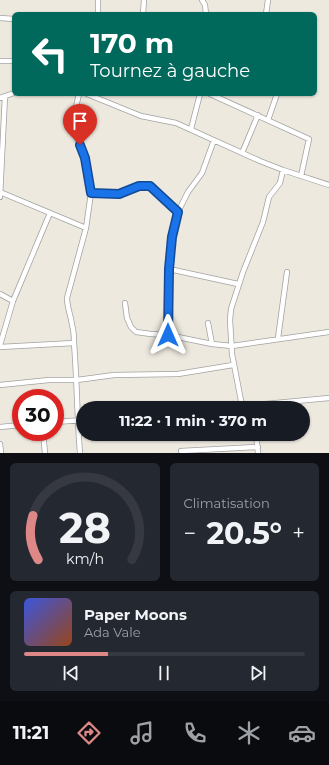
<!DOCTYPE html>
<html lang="fr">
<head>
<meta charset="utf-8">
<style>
  :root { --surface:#171b24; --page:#242831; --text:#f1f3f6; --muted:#9ea1a6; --line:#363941; --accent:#dd8787 }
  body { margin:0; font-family:Montserrat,sans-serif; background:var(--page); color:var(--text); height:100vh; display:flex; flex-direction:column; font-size:15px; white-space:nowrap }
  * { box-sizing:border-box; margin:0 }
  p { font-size:13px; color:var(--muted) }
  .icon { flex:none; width:22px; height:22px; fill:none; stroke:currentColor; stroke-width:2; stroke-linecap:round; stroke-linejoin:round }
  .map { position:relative; height:453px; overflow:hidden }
  .side { display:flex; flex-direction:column; gap:10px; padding:10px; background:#0d0f14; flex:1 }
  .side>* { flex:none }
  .top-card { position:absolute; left:12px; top:12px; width:305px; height:84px; border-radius:6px; box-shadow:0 1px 3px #0004; background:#00695c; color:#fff; overflow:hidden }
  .speed { position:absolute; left:12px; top:389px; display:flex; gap:8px; font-size:20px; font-weight:700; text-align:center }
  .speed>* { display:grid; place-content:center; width:52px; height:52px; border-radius:50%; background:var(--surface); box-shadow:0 1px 3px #0004; line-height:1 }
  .speed .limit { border:6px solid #d22; background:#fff; color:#111 }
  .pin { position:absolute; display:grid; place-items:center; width:34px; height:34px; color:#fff; margin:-41px -17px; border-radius:50% 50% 50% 0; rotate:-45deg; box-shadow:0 0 4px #0007 }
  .pin .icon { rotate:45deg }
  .me { position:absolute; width:44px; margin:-22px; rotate:0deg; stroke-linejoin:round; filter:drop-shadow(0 0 3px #0008) }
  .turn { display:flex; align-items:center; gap:14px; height:84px; padding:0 12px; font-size:18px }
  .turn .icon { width:52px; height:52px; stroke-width:2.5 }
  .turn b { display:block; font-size:28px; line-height:34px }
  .big { font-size:30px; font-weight:700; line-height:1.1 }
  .side .card { flex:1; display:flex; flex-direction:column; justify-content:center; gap:6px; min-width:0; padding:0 14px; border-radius:6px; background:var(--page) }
  .side .dial { align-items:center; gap:0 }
  .dial svg { height:104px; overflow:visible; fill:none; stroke:var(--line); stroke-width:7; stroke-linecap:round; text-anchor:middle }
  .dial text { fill:var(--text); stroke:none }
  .song { display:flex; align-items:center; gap:12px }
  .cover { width:48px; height:48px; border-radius:6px; background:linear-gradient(135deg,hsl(230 70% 55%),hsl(20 70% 35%)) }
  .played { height:4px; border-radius:2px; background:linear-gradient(90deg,var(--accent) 30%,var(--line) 30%) }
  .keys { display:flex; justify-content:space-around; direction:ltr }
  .heat { display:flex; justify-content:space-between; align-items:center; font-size:22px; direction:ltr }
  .side .tiles { flex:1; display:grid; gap:10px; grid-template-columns:1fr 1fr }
  .card:last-child { grid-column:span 2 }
  .trip { position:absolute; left:76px; top:401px; width:234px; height:40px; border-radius:20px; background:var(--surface); box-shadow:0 1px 3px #0004; font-weight:700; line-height:40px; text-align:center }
  .tabs { display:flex; height:64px; justify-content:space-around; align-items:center; background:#090b0e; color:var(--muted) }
  .tabs .icon { width:28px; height:28px }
  .tabs .active { color:var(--accent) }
  .tabs b { font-size:18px; color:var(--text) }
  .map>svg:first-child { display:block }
</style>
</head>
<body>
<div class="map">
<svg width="329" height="453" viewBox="0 0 329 453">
  <rect width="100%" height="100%" fill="#ede9df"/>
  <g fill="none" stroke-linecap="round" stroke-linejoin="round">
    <g stroke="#a2a2a2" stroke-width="6">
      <path id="minor" d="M 98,0 L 98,14
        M 202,0 L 205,5 L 206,14
        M 143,14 L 144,0
        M 266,14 L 268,0
        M 0,18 L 14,19
        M 0,61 L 14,61
        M 79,94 L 75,111 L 74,127 L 76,136 L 85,158 L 91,193 L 86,228 L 67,298 C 67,307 71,316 72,325 C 74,331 74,337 74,343 C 77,380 77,416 80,453
        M 87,94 L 141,116 L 176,123 L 260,161 L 283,170 L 329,185
        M 210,94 L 309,139 L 301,176
        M 0,98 L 14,93
        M 268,120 L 277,94
        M 191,129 L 200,94
        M 242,153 L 258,115
        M 0,192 L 86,228
        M 91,193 L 119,194 L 139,187 L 150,186 L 178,212
        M 0,197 L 5,96
        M 169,269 L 238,284
        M 0,294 L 13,301 L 50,213
        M 125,303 L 127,318 L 131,327 L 136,332 L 151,334 L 168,335 L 212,344 L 232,346 L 329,332
        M 208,323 L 212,344
        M 168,335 L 168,287 L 172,237 L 178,212 L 188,192 L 202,173 L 214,140
        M 278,338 L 287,272
        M 0,345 L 13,301
        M 0,347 L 74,343
        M 0,385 L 49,380 L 77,380 L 114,375 L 178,374 L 233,365
        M 242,406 L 232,354 L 230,320 L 231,309 L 243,272 L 263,222 L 269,197 L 280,183 L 283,170
        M 221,408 L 329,398
        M 55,422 L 83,420
        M 0,427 L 21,425
        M 43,432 L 45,453
        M 256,434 L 258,453
        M 0,444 L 1,453
        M 181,451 L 258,447"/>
    </g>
    <use href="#minor" stroke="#fff" stroke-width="4.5"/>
  </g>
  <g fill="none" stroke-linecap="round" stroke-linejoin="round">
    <g stroke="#114b97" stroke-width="10">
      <path id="route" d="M 80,145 L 85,158 L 91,193 L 119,194 L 139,186 L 150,186 L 178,212 L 172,237 L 169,269 L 168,335"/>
    </g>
    <use href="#route" stroke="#1a73e8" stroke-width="7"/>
  </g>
</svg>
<div class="speed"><div class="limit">30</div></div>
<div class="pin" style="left:80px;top:145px;background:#d93025"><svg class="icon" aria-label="arrive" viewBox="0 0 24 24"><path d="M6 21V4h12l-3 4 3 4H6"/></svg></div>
<svg class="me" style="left:168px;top:335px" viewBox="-20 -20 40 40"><path d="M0-17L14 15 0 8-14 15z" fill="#1a73e8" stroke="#fff" stroke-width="4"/></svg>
<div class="trip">11:22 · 1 min · 370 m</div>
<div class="top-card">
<div class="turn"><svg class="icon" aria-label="left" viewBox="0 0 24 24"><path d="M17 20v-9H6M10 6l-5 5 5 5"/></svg><div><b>170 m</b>Tournez à gauche</div></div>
</div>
</div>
<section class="side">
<div class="tiles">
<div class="card dial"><svg viewBox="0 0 100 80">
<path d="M14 69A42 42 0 1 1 86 69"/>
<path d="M14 69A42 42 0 0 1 10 35" stroke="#dd8787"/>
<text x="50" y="56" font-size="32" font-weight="700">28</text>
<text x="50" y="72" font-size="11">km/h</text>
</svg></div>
<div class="card"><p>Climatisation</p>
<div class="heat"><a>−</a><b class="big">20.5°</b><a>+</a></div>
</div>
<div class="card">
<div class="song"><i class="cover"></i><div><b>Paper Moons</b><p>Ada Vale</p></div></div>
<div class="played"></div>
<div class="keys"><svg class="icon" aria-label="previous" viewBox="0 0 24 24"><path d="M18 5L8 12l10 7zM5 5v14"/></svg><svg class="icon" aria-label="pause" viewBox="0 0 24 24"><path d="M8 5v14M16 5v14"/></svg><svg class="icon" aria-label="next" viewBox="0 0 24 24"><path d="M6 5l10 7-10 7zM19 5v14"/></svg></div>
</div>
</div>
</section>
<nav class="tabs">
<b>11:21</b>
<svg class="icon active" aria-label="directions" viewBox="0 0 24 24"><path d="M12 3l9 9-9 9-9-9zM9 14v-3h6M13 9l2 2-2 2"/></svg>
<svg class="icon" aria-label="music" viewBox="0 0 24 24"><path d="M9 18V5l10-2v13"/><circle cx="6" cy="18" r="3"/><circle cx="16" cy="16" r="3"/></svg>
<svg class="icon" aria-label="phone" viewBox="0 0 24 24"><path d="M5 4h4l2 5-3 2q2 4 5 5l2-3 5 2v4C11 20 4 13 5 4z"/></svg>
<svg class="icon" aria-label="climate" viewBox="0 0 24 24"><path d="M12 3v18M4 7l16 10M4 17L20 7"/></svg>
<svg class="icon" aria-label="car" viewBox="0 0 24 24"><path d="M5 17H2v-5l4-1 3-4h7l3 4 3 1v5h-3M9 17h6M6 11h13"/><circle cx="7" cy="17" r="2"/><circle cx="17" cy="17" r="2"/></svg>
</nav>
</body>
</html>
